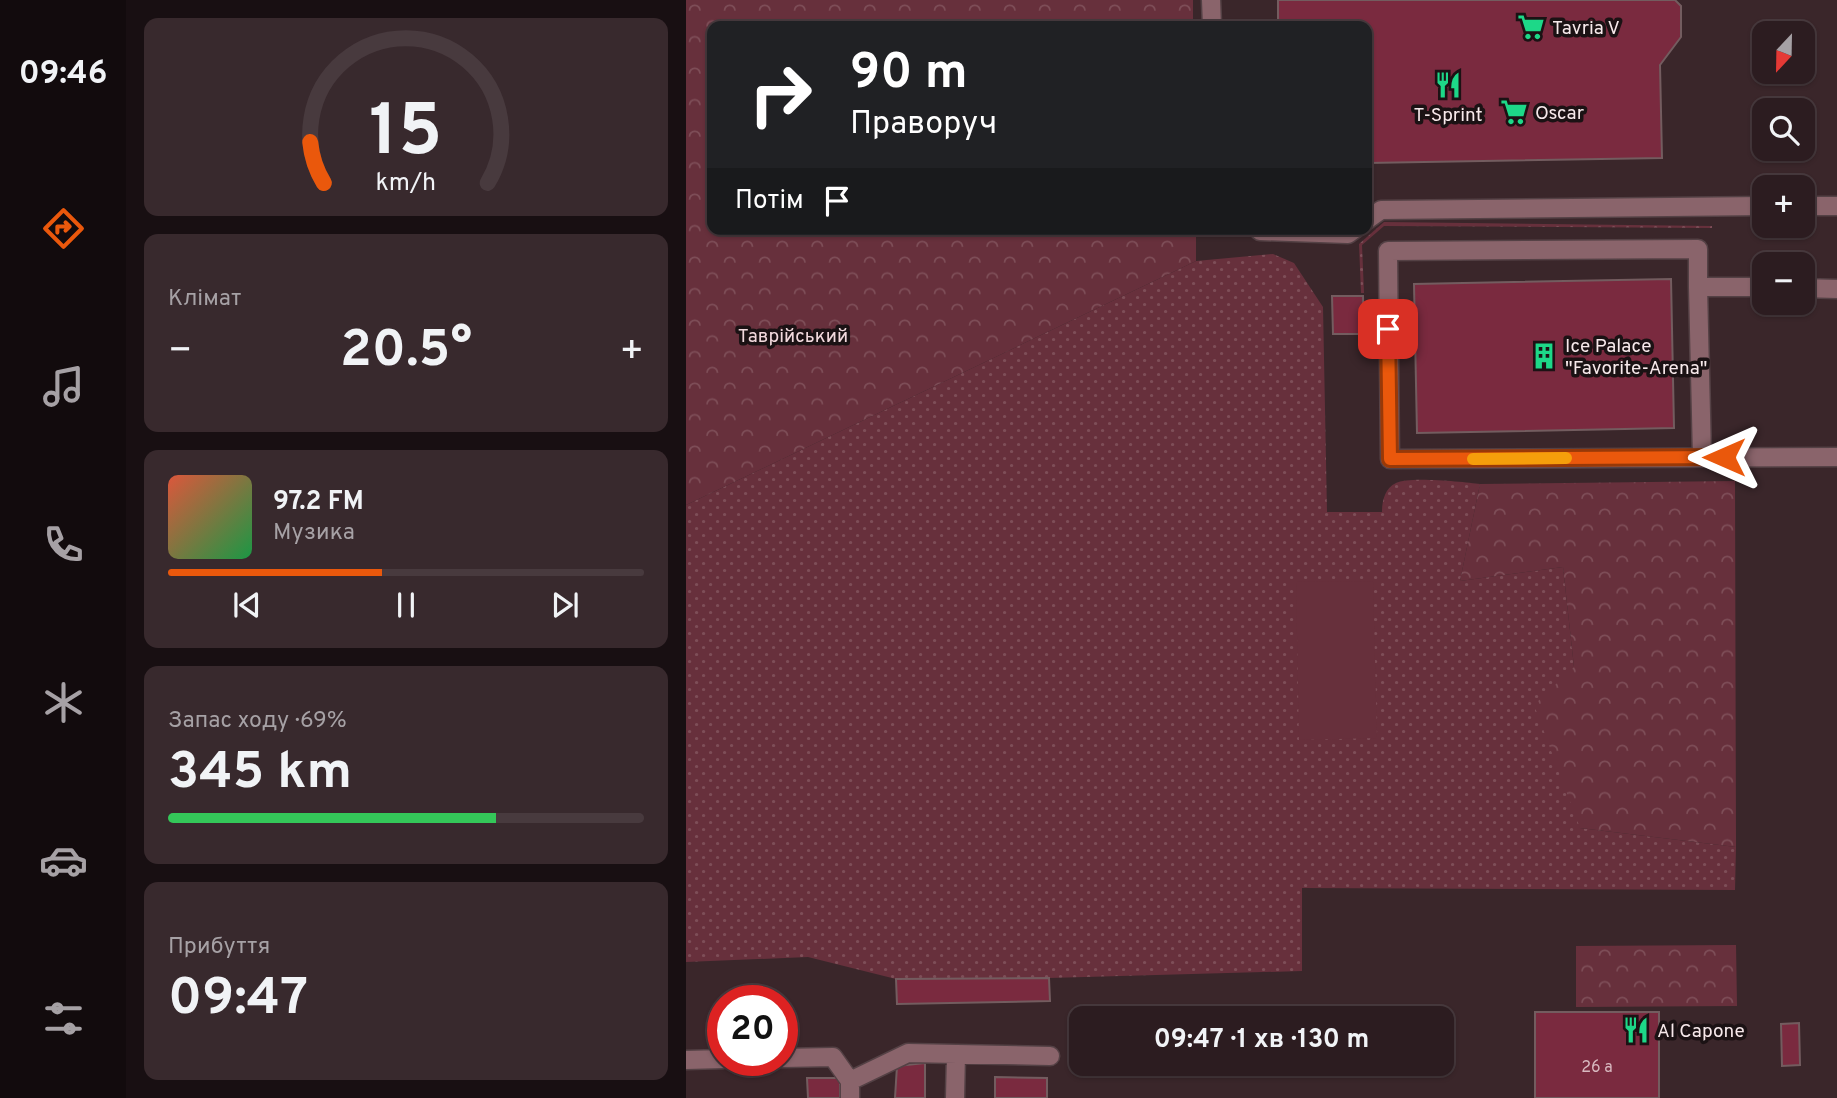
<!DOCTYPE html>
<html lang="uk">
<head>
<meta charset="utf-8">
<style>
  :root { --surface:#2c1c20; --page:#38292d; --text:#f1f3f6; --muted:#a6a1a5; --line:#483a3e; --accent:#ea580c }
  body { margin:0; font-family:Overpass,sans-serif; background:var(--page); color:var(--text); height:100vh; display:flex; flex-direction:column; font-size:26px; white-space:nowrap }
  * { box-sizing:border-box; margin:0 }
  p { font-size:23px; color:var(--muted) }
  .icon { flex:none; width:38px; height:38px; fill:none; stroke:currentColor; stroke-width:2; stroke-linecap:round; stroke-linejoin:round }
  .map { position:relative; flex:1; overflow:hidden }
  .panel { display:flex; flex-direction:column; gap:18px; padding:18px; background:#180f12; width:560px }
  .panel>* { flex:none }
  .guide { position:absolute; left:21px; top:21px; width:665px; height:214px; border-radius:14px; box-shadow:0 2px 5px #0004,0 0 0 2px var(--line); background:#202124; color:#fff; overflow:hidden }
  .needle { width:46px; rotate:202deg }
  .fabs { position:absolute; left:1066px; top:21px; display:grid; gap:14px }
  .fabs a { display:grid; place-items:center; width:63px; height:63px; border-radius:14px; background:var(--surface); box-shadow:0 2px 5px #0004,0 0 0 2px var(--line); font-size:35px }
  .speed { position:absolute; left:21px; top:985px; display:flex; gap:14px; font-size:35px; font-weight:700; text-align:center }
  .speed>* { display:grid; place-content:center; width:91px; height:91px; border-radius:50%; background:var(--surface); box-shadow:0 2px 5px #0004,0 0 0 2px var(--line); line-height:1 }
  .speed .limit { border:10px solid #d22; background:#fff; color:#111 }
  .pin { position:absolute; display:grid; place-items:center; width:60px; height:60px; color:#fff; margin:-30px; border-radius:14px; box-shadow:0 4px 10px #0006 }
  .me { position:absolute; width:77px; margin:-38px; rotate:270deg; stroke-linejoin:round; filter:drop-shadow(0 0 5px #0008) }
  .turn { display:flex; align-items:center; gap:24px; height:147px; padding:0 28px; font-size:32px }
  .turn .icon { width:91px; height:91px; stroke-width:2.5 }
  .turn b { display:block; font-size:49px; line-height:60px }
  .then { display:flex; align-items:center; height:66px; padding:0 28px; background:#0003; gap:14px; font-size:26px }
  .big { font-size:52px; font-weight:700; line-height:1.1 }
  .panel .tile { flex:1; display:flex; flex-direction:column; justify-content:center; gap:10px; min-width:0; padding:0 24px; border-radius:14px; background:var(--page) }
  .panel .dial { align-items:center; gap:0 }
  .dial svg { height:182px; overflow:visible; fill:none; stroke:var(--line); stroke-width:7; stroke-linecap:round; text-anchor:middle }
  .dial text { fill:var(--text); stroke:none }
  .song { display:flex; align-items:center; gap:21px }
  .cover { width:84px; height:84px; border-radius:10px; background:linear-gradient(135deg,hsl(10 70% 55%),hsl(140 70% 35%)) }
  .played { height:7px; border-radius:4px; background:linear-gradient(90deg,var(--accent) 45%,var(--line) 45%) }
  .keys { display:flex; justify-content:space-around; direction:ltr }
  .heat { display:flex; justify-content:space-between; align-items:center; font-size:38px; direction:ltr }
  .charge { height:10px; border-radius:5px; background:linear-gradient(90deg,#34c759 69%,var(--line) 0) }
  .trip { position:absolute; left:383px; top:1006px; width:385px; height:70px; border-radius:14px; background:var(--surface); box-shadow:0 2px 5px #0004,0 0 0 2px var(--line); font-weight:700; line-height:70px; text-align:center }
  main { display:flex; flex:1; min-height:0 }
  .dock { display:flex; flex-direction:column; width:126px; justify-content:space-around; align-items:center; background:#120b0d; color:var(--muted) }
  .dock .icon { width:49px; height:49px }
  .dock .current { color:var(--accent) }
  .dock b { font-size:32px; color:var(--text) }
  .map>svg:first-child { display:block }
</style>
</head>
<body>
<main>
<nav class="dock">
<b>09:46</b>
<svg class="icon current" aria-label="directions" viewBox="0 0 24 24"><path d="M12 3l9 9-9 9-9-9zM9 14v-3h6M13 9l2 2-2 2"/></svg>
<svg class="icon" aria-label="music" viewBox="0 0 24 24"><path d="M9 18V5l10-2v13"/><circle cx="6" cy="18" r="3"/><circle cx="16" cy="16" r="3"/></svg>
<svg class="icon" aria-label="phone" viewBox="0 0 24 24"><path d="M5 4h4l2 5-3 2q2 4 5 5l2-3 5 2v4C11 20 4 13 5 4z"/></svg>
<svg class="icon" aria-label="climate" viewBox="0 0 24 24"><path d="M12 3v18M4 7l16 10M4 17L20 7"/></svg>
<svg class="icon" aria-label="car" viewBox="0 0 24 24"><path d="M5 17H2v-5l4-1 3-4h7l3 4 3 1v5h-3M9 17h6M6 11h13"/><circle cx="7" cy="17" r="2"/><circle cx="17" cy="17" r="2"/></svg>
<svg class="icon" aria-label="filters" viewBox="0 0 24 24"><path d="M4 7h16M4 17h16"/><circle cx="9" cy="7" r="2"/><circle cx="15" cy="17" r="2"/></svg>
</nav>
<section class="panel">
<div class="tile dial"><svg viewBox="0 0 100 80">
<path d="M14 69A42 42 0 1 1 86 69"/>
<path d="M14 69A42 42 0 0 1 8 51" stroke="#ea580c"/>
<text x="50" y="56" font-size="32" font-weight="700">15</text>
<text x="50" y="72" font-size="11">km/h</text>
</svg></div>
<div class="tile"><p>Клімат</p>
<div class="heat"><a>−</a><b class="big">20.5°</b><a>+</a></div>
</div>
<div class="tile">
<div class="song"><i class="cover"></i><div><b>97.2 FM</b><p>Музика</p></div></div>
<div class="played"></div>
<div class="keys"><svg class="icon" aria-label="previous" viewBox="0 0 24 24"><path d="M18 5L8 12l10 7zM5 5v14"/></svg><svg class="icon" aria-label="pause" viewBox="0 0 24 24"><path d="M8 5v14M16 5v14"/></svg><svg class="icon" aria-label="next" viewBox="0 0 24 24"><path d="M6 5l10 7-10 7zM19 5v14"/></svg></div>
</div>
<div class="tile"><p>Запас ходу · 69%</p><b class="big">345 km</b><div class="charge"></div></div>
<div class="tile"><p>Прибуття</p><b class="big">09:47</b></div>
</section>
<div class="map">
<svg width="1151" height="1098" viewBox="0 0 1151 1098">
  <defs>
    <pattern id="grass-dots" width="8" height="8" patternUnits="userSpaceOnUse" patternTransform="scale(1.75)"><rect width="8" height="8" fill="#67303c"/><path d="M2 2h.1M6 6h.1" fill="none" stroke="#7e4e58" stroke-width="1.8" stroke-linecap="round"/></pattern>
    <pattern id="forest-crowns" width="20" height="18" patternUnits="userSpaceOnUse" patternTransform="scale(1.75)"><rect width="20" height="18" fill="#67303c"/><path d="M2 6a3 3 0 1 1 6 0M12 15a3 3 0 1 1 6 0" fill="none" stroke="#7e4e58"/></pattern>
  </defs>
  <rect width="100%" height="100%" fill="#3a262a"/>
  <path fill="url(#grass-dots)" d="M 698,222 L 1026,226 L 1026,228 L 698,226 L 676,245 L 678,293 L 675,293 L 673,244 Z
    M 587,254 L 608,263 L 637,307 L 641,512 L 696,512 C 696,501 699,488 710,483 C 723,476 778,482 794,484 L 774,581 L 877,567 L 888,667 L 894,828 L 1050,847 L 1049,890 L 616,888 L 616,971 L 363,978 L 210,979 L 122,957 L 0,962 L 0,505 L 510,261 Z"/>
  <path fill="url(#forest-crowns)" d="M 0,0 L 507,0 L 507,26 L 26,26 L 26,229 L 510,229 L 510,261 L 0,505 Z
    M 1049,481 L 1050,847 L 894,828 L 848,705 L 888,667 L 877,567 L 774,581 L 794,484 Z
    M 1050,945 L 1051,1006 L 890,1007 L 890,946 Z"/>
  <path fill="#67303c" d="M 687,581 L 691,738 L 613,740 L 610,582 Z"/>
  <path fill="#7a2a3f" stroke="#735c5f" stroke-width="2" d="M 592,0 L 989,0 L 995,6 L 995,37 L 974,65 L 976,158 L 681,163 L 681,26 L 592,26 Z
    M 985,279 L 988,428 L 731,433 L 728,284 Z
    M 646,296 L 677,296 L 678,334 L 647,334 Z
    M 363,978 L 364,1001 L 211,1004 L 210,979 Z
    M 849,1012 L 973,1012 L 973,1098 L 849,1098 Z
    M 1113,1023 L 1114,1065 L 1096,1066 L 1095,1024 Z
    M 239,1063 L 239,1098 L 209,1098 L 211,1066 Z
    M 309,1077 L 361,1078 L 361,1098 L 309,1098 Z
    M 121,1078 L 154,1078 L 154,1098 L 122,1098 Z"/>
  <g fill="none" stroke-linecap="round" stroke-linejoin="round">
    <g stroke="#544145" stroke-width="21">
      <path id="minor" d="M 525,0 L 526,26
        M 1116,206 L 1151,206
        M 681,220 L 695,210 L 1078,206
        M 572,229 L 574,231 L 662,234 L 669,229
        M 1012,287 L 1016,457
        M 1078,287 L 1012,287 L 1012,249 L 702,251 L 704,459 L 1151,457
        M 1116,288 L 1151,289
        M 96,1058 L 147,1057 L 164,1081 L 164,1098
        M 0,1060 L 37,1059
        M 164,1081 L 222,1053 L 364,1056
        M 269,1098 L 270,1054"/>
    </g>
    <use href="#minor" stroke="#8a646b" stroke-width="18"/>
  </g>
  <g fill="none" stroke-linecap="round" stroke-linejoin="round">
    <g stroke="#983908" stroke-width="18">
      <path id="route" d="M 702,329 L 704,459 L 1038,457"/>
    </g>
    <use href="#route" stroke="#ea580c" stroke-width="12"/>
    <path stroke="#f59e0b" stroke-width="12" d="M 787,459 L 880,458"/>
  </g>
  <defs>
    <g id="supermarket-bare" transform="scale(2.1)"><path d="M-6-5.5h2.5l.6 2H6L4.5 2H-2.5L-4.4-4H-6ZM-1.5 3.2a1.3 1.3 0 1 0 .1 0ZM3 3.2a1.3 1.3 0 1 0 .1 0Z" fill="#1dd888" stroke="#1b1214" stroke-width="2.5" paint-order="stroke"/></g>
    <g id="restaurant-bare" transform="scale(2.1)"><path d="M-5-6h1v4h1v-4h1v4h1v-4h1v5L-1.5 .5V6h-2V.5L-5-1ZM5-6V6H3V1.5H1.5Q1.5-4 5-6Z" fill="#1dd888" stroke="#1b1214" stroke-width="2.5" paint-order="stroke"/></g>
    <g id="building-bare" transform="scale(2.1)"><path d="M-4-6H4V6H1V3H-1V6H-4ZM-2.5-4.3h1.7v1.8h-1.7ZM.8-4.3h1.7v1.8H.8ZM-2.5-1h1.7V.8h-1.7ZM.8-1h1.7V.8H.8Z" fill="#1dd888" stroke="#1b1214" stroke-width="2.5" paint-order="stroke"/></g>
  </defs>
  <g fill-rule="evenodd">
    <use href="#supermarket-bare" x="845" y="27"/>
    <use href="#restaurant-bare" x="762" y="85"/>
    <use href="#supermarket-bare" x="828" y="112"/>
    <use href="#building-bare" x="858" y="356"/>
    <use href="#restaurant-bare" x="950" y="1030"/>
  </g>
  <g text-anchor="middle" stroke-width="7" stroke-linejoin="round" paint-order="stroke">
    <g font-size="16" fill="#d8b9c0">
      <text x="911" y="1072">26 а</text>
    </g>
    <g font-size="19" fill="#f7e9eb" stroke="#1b1214" text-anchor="start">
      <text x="866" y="34">Tavria V</text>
      <text x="849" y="119">Oscar</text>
      <text x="762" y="121" text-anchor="middle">T-Sprint</text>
      <text x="879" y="352">Ice Palace<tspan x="879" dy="22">"Favorite-Arena"</tspan></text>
      <text x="971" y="1037">Al Capone</text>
    </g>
    <g font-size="19" fill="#f2d9dd" stroke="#1b1214">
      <text x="107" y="342">Таврійський</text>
    </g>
  </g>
</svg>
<div class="fabs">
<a><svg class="needle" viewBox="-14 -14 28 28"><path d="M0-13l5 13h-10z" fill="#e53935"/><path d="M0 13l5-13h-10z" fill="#a6a1a5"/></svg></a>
<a><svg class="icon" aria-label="search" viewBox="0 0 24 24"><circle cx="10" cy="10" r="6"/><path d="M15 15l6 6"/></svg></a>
<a>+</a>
<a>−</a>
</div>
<div class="speed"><div class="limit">20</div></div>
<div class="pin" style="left:702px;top:329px;background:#d93025"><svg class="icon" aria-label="arrive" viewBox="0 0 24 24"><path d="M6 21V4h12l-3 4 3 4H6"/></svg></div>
<svg class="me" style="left:1038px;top:457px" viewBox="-20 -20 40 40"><path d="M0-17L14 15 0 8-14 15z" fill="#ea580c" stroke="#fff" stroke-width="4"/></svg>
<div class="trip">09:47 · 1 хв · 130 m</div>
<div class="guide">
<div class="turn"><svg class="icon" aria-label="right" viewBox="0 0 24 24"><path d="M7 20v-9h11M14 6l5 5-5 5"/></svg><div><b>90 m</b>Праворуч</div></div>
<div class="then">Потім<svg class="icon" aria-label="arrive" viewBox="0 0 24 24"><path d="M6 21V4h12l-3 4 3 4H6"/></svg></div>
</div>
</div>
</main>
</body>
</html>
